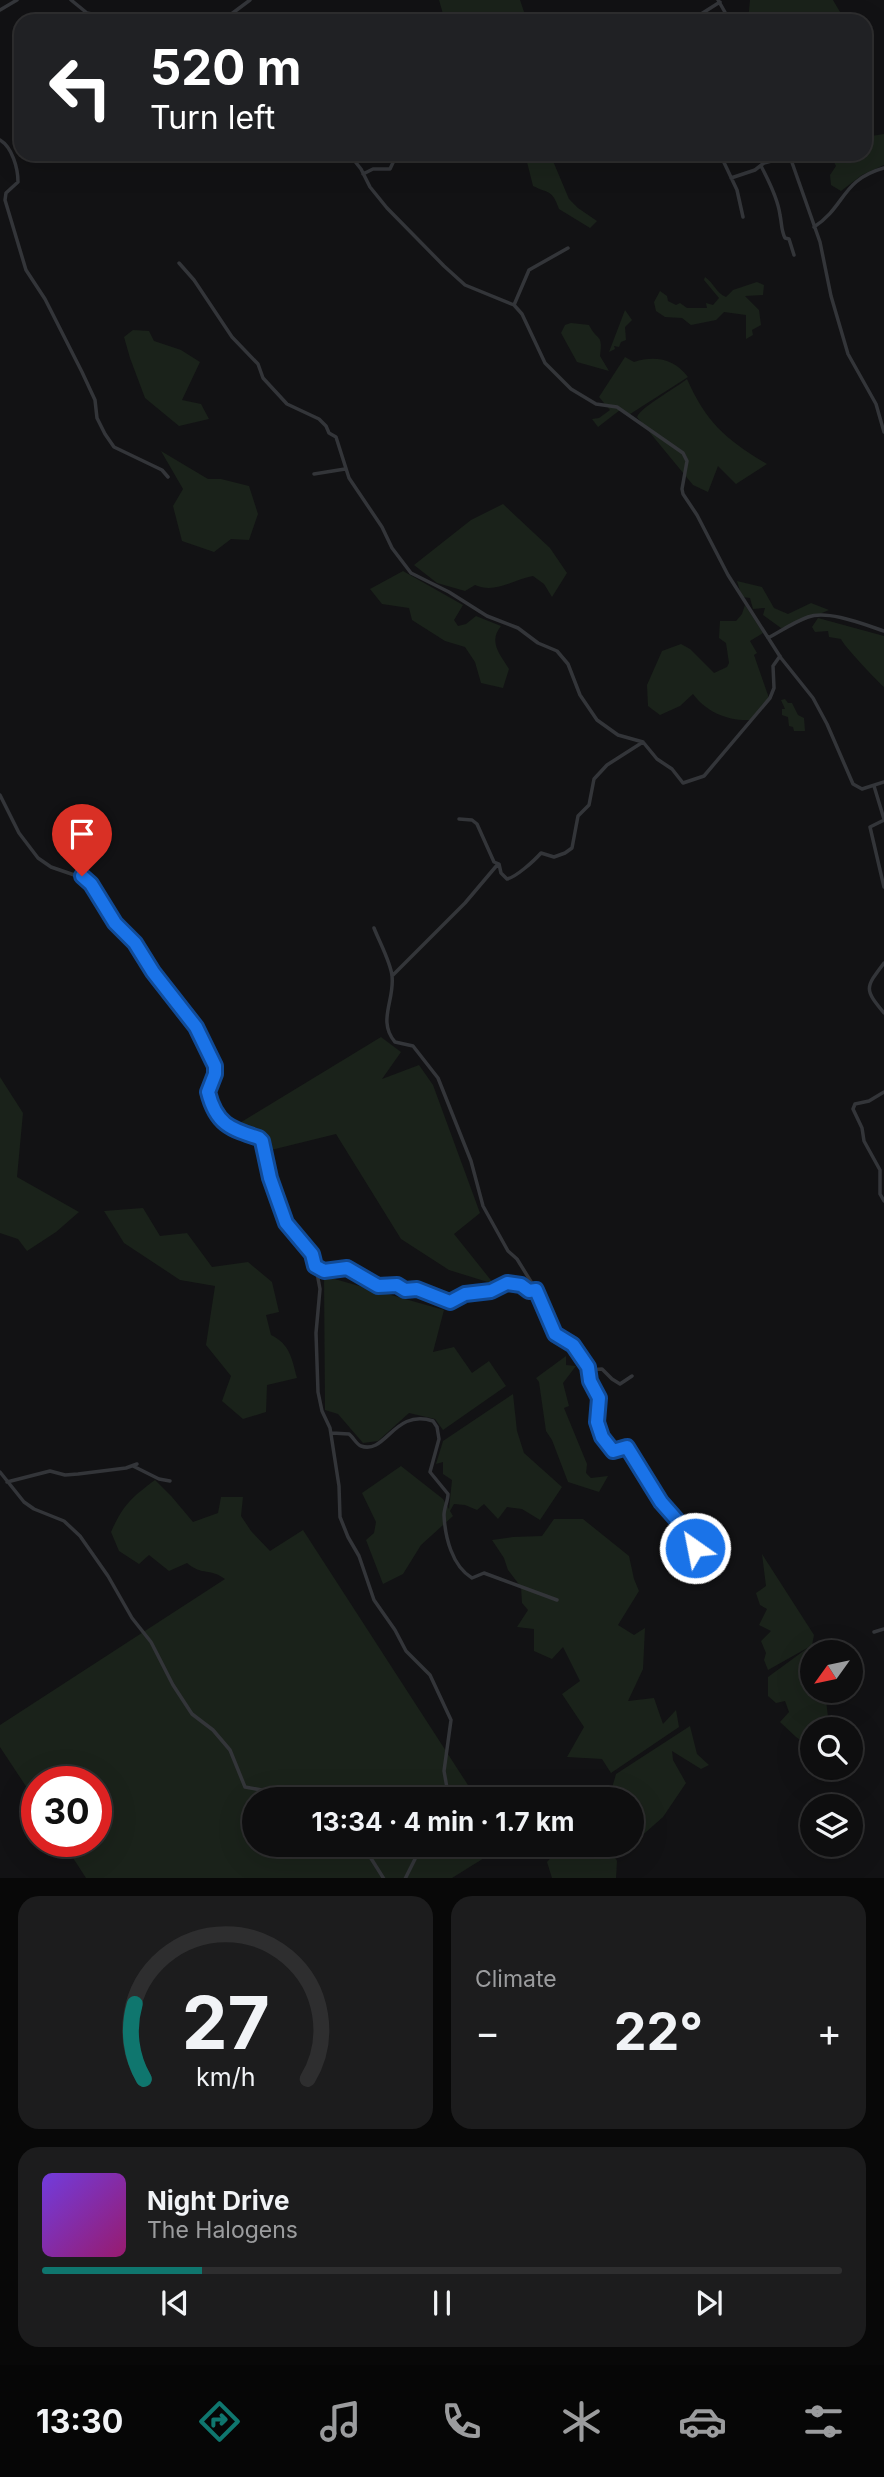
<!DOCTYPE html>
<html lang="en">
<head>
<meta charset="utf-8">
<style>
  :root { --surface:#0e0e0f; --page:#1c1c1d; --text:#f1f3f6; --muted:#9b9c9e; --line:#2e2e2f; --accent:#0f766e }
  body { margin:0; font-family:Inter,sans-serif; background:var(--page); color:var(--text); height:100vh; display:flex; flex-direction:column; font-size:26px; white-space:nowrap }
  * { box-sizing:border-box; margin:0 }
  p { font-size:23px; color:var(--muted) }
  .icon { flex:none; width:38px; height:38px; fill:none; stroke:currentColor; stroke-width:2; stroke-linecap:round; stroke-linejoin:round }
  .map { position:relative; height:1878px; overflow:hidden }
  .details { display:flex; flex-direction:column; gap:18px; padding:18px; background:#080808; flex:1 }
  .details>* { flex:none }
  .hud { position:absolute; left:14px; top:14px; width:858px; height:147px; border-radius:21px; box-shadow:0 7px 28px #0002,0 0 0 2px var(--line); background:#202124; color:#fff; overflow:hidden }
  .needle { width:46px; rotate:237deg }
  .buttons { position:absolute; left:800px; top:1640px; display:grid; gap:14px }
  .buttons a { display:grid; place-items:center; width:63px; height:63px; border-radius:50%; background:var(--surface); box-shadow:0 7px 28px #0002,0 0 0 2px var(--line); font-size:35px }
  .speed { position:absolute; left:21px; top:1766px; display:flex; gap:14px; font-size:35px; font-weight:700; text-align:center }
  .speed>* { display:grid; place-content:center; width:91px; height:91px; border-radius:50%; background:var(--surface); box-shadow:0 7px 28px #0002,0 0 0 2px var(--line); line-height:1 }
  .speed .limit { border:10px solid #d22; background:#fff; color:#111 }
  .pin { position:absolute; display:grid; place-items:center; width:60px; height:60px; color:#fff; margin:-72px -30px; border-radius:50% 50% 50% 0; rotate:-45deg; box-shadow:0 0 7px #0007 }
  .pin .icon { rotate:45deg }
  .me { position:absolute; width:77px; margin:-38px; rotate:327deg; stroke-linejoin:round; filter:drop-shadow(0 0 5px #0008) }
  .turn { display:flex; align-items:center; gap:24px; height:147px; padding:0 21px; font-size:32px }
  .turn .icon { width:91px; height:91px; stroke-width:2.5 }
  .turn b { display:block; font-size:49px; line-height:60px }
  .big { font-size:52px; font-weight:700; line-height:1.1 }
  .details .card { flex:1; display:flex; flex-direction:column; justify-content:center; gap:10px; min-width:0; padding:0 24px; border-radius:21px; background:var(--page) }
  .details .dial { align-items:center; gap:0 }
  .dial svg { height:182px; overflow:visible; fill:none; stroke:var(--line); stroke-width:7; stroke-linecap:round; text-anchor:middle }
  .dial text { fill:var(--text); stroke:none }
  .song { display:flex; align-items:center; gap:21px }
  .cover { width:84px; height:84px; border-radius:10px; background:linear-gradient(135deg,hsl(260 70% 55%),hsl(320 70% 35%)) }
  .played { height:7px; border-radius:4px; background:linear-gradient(90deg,var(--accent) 20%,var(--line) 20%) }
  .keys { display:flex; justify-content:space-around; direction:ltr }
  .heat { display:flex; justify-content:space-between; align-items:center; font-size:38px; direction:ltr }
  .details .tiles { flex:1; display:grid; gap:18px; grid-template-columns:1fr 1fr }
  .card:last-child { grid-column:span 2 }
  .trip { position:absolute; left:242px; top:1787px; width:402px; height:70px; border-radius:35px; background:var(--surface); box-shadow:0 7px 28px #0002,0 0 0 2px var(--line); font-weight:700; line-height:70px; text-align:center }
  .tab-bar { display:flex; height:112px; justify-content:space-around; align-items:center; background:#060606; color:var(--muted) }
  .tab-bar .icon { width:49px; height:49px }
  .tab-bar .on { color:var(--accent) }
  .tab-bar b { font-size:32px; color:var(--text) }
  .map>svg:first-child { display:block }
</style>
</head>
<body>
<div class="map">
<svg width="884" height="1879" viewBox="0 0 884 1879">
  <rect width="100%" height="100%" fill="#121214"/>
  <path fill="#1a221a" d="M 439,0 L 520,0 L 527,21 L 445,21 Z
    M 750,0 L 833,0 L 840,12 L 839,21 L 748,21 Z
    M 884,134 L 884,165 L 862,175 L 841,191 L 831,185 L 830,175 L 836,166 L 830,154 L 864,154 L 865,137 Z
    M 532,154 L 550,154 L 569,199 L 578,208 L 597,221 L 590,228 L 559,209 C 552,189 549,194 533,186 L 527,162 Z
    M 705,277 C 714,283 716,293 726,297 L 733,290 L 757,282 L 764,285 L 763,295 L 745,296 L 759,310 L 761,325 L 752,330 L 753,335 L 746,339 L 746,315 L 724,312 L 716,320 L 691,325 L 682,318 L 665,317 L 656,311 L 654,302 L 660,291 L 667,296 L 668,301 L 676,305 L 680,303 L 687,308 L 707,308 L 706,303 L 713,305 L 719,298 L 704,280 Z
    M 625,310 L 632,320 L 625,327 L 626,340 L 621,342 L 619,347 L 614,346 L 615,349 L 609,352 Z
    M 571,323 L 589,325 C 598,343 603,332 600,356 L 609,371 L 577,362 L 561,333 L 565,325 Z
    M 133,330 L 149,331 L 154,341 L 181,350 L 200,362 L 182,400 L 201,404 L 209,419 L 179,426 L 145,398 L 130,358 L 124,337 Z
    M 625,357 L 634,362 C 655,355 675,359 688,377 L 627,416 L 620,410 L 598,427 L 592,419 L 599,418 L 610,410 L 599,397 Z
    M 687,379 C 706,422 726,440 767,464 L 736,484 L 718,466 L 708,492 L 693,485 L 637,417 C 641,407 676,388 687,379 Z
    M 161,451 L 208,479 L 221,479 L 249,486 L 258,514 L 249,540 L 231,539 L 214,552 L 182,541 L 173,506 L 183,489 Z
    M 503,504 L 550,548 L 567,573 L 552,597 L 544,584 L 533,576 C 512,580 495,594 475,585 L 465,591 L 437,583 L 414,565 L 471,520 Z
    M 403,571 L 463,605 L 454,620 L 458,626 L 466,624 L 476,616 L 501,626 C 488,642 500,654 509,669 L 503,688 L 481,683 L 475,662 L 465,647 L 445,641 L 412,620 L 409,608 L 382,604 L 370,589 Z
    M 737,581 L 762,587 L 774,608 L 788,614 L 811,603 L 829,610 L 791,626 L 781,628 L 763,615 L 765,608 L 753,609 L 750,598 L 742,597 Z
    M 745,605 L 763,633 L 750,641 L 757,653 L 754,655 L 769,698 L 750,720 C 728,721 706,712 693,694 L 680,706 L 660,715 L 648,706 L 647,685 L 662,651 L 681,644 L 690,649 L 714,673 L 727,667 L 729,663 L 726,643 L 719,638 L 720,621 L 736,621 L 742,614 Z
    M 818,618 L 884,636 L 884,687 C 877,681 843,645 841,639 L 829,637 L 828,631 L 815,632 L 812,627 Z
    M 785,699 L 788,703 L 792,703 L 798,715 L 804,718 L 805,731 L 794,731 L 793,727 L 789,726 L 788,717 L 782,715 L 782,709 L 785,709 L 781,700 Z
    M 381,1037 L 401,1052 L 382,1079 L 419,1065 L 433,1085 L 480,1213 L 454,1234 L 494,1284 L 449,1270 L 401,1239 L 336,1134 L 267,1151 L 238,1124 Z
    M 0,1077 L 23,1113 L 17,1177 L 79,1212 L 56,1232 L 27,1251 L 18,1239 L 0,1233 Z
    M 143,1208 L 160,1236 L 187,1233 L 212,1267 L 248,1262 L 272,1282 L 279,1312 L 266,1315 L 271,1335 C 290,1344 292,1359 297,1378 L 267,1385 L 266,1412 L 243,1419 L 222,1401 L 231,1376 L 206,1345 L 215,1286 L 180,1280 L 124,1243 L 104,1211 Z
    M 324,1276 L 444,1310 L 433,1352 L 454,1347 L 472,1373 L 489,1361 L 506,1386 L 443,1430 L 435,1419 L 409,1413 L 378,1441 L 363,1443 L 338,1414 L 325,1410 Z
    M 566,1356 L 566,1365 L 576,1366 L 563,1383 L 569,1406 L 564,1408 L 587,1464 L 586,1473 L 591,1478 L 608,1476 L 599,1492 L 568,1482 L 552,1440 L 546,1431 L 539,1382 L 536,1378 Z
    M 513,1394 L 517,1431 L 524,1453 L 562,1487 L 540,1520 L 522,1509 L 507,1507 L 498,1519 L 484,1504 L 477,1510 L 465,1505 L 454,1504 L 450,1511 L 453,1516 L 421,1545 L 403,1574 L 383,1584 L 366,1540 L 374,1533 L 376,1522 L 362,1493 L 401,1466 L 443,1499 L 449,1509 L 452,1480 L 443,1474 L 443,1462 L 436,1464 L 443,1441 Z
    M 155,1480 L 172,1497 L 193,1522 L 218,1513 L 221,1497 L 243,1497 L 241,1516 L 251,1531 L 270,1551 L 303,1530 L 477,1799 L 254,1799 L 254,1844 L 505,1845 L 452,1878 L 86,1878 L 62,1841 L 96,1841 L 96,1782 L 37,1782 L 37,1803 L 0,1747 L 0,1725 L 225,1579 C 211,1568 202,1576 187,1563 L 169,1571 L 149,1555 L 139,1564 L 119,1551 L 111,1532 C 123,1505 132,1497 155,1480 Z
    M 554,1519 L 583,1519 L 629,1556 L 634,1579 L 639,1591 L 618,1625 L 634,1635 L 645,1628 L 643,1669 L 628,1701 L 654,1698 L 663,1724 L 676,1710 L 679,1727 L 611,1773 L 602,1759 L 567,1757 L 584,1727 L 562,1694 L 580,1681 L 563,1647 L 552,1659 L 534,1651 L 534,1629 L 517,1627 L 528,1610 L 522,1603 L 521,1587 L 508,1570 L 504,1558 L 492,1540 L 513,1537 L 542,1536 Z
    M 762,1554 L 814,1635 L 812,1645 L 815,1643 L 817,1652 L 812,1652 L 812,1690 L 825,1691 L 828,1717 L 834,1729 L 812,1729 L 812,1748 L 796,1737 L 780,1722 L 789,1712 L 785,1701 L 776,1703 L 768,1696 L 768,1677 L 809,1647 L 768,1670 L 764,1660 L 766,1653 L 761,1641 L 771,1631 L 759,1625 L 767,1609 L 760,1605 L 756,1593 L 766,1586 Z
    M 690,1726 L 697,1754 L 709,1765 L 701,1769 L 672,1751 L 673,1760 L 686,1783 L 663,1817 L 637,1840 L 632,1839 L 632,1799 L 606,1799 L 610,1795 L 616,1774 Z
    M 564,1844 L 608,1845 L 617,1861 L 616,1878 L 552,1878 L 547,1862 Z"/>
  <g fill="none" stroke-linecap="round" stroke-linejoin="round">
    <path stroke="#333539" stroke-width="3.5" d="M 71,0 L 87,13 L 126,21
      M 718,0 L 730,21
      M 0,10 L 17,0
      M 222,21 L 250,0
      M 690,21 L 720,2
      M 0,140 C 12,147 18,168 18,182 L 6,193 L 5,200 L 26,270 L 45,299 L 82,372 L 95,400 L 97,418 L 105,434 L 114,447 L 162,470 L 168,477
      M 349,154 L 361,169 L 370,187 L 387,208 L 444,266 L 465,285 L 514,305 L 522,314 L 545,363 L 571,389 L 596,404 L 617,407 L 683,453 L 687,461 L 682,489 L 683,494 L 697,515 L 728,575 L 781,658 L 813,698 L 827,724 L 853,784 L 862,789 L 884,782
      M 705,154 L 707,156 L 712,154
      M 720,154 L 737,190 L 743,217
      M 789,154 L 820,242 L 831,296 L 848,354 L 876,404 L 884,432
      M 761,166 C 769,181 778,199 780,215 C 782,224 781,230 785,238 L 789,239 L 794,255
      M 363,174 L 373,169 L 390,169 L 397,154
      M 731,178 L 755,170 L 764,163 L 790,156
      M 814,227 C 846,206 841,180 884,168
      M 179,263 L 194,280 L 232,337 L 258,364 L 263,378 L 287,404 L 319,419 L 326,426 L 329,433 L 336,437 L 349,478 L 382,527 L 392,548 L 411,573 L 449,592 L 487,616 L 518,628 L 538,643 L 557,651 L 568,664 L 580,695 L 597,720 L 618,735 L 643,742
      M 514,305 L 529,270 L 568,248
      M 314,474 L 345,469
      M 768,638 C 781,631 794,622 808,617 C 828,610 863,624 884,631
      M 874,786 L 884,819
      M 0,795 L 19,833 L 38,858 L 51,867 L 86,879 L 115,923 L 135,943 L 153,972 L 187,1012 L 196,1027 L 215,1066 L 215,1075 L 208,1092 L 213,1107 L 222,1120 L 232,1130 L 259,1138 L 262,1141 L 269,1178 L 286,1223 L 314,1257 L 320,1289 L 316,1333 L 318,1392 L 322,1411 L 330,1428 L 339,1486 L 340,1517 L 348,1537 L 359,1556 L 374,1600 L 395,1630 L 406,1651 L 430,1675 L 451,1720 L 444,1771 L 449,1799
      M 459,819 L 472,820 L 477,824 L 494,862 L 499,864 L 501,873 L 507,879 C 516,877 534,861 541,853 L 554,857 L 565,853 L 572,848 L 578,816 L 589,805 L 594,779 L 607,765 L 643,742 L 657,759 L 672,769 L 683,783 L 704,776 L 770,698 L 774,688 L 773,666 L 780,656
      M 884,820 L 870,827 L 884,887
      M 374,928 C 379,941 391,963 392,976 C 395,1000 377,1021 395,1042 L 413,1046 L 438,1078 L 471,1161 L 483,1206 L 508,1251 L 517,1259 L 538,1293 L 555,1334 L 572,1343 L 584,1359 L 591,1381 L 599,1398 L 597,1418 L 601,1434 L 612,1450 L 627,1448 L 661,1502 L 692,1538 L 699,1569
      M 884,963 C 865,988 864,989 884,1013
      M 392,976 L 465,903 L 498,864
      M 884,1092 L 869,1101 L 855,1104 L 853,1109 L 862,1128 L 864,1141 L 880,1170 L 880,1194 L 884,1201
      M 316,1268 L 324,1271 L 347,1268 L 378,1286 L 397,1285 L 405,1290 L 417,1289 L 450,1302 L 465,1294 L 491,1291 L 507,1283 L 520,1285 L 529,1291 L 536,1290
      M 589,1370 L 602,1369 L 612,1379 L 620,1384 L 632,1376
      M 332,1433 L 349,1434 C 353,1437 357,1445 361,1446 C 386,1455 394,1408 433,1421 L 437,1427 L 439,1439 L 430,1472 L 448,1494 C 448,1501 444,1508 444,1515 C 445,1537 452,1566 472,1578 L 484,1573 L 557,1600
      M 133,1466 L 159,1479 L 170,1481
      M 0,1472 L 24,1502 L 34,1509 L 64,1521 L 80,1536 L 108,1576 L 132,1618 L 151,1642 L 173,1685 L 192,1714 L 213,1730 L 230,1750 L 245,1787 L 267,1791 L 280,1799
      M 7,1482 L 50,1471 L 65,1475 L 78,1474 L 126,1468 L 137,1464
      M 874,1632 L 884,1629
      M 362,1844 L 384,1879
      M 405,1879 L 415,1859 L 412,1844"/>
  </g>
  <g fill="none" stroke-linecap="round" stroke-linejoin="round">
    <g stroke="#114b97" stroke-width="18">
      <path id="route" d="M 82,876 L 91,884 L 115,923 L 135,943 L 153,972 L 196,1027 L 215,1066 L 215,1074 L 208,1092 C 216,1124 230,1129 259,1138 L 262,1141 L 270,1178 L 286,1223 L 312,1254 L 315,1266 L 324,1271 L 347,1268 L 378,1286 L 397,1285 L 405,1290 L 417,1289 L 450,1302 L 465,1294 L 491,1291 L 507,1283 L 521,1285 L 529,1291 L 536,1290 L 555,1334 L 573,1345 L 588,1367 L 590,1381 L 599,1398 L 597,1422 L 602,1437 L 613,1451 L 627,1447 L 661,1502 L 691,1536 L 695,1548"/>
    </g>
    <use href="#route" stroke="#1a73e8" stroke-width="12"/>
  </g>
</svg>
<div class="buttons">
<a><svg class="needle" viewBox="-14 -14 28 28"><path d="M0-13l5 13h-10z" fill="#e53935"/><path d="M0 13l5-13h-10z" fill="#9b9c9e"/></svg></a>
<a><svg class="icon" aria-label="search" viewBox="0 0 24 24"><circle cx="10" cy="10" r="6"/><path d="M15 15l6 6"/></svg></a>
<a><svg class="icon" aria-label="layers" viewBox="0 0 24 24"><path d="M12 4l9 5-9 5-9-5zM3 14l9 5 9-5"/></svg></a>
</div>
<div class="speed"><div class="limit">30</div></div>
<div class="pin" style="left:82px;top:876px;background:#d93025"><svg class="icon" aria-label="arrive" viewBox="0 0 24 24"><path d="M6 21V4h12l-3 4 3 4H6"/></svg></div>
<svg class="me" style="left:695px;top:1548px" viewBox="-20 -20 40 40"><circle r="17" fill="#1a73e8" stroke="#fff" stroke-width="3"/><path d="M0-11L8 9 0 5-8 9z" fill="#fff"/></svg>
<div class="trip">13:34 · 4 min · 1.7 km</div>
<div class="hud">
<div class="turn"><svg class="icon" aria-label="left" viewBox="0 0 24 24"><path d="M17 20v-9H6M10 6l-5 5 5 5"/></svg><div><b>520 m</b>Turn left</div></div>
</div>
</div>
<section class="details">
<div class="tiles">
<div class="card dial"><svg viewBox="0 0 100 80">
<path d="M14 69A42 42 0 1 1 86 69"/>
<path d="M14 69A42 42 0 0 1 10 36" stroke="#0f766e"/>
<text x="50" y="56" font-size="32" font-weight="700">27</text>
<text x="50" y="72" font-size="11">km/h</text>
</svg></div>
<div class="card"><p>Climate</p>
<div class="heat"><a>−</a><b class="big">22°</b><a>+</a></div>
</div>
<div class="card">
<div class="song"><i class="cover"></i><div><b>Night Drive</b><p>The Halogens</p></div></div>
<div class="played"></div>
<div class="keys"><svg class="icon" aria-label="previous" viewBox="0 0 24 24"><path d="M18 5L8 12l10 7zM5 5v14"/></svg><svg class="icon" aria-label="pause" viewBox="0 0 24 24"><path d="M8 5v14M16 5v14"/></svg><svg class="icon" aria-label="next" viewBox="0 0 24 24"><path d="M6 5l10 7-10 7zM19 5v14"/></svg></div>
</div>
</div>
</section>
<nav class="tab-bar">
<b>13:30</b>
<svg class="icon on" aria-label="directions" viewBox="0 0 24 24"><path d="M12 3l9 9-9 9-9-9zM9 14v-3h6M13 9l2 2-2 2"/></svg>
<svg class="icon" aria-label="music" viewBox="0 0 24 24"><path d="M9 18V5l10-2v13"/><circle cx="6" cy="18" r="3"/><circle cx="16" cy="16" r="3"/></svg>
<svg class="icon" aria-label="phone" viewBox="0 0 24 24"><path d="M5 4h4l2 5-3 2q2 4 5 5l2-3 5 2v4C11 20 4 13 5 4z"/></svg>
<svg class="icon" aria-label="climate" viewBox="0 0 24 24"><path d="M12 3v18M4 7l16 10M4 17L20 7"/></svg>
<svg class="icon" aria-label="car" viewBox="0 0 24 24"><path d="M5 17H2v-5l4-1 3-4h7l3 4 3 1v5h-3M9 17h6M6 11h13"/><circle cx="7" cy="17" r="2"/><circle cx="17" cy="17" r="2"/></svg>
<svg class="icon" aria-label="filters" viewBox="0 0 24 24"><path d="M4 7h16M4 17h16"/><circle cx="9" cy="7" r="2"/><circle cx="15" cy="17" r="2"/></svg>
</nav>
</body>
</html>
